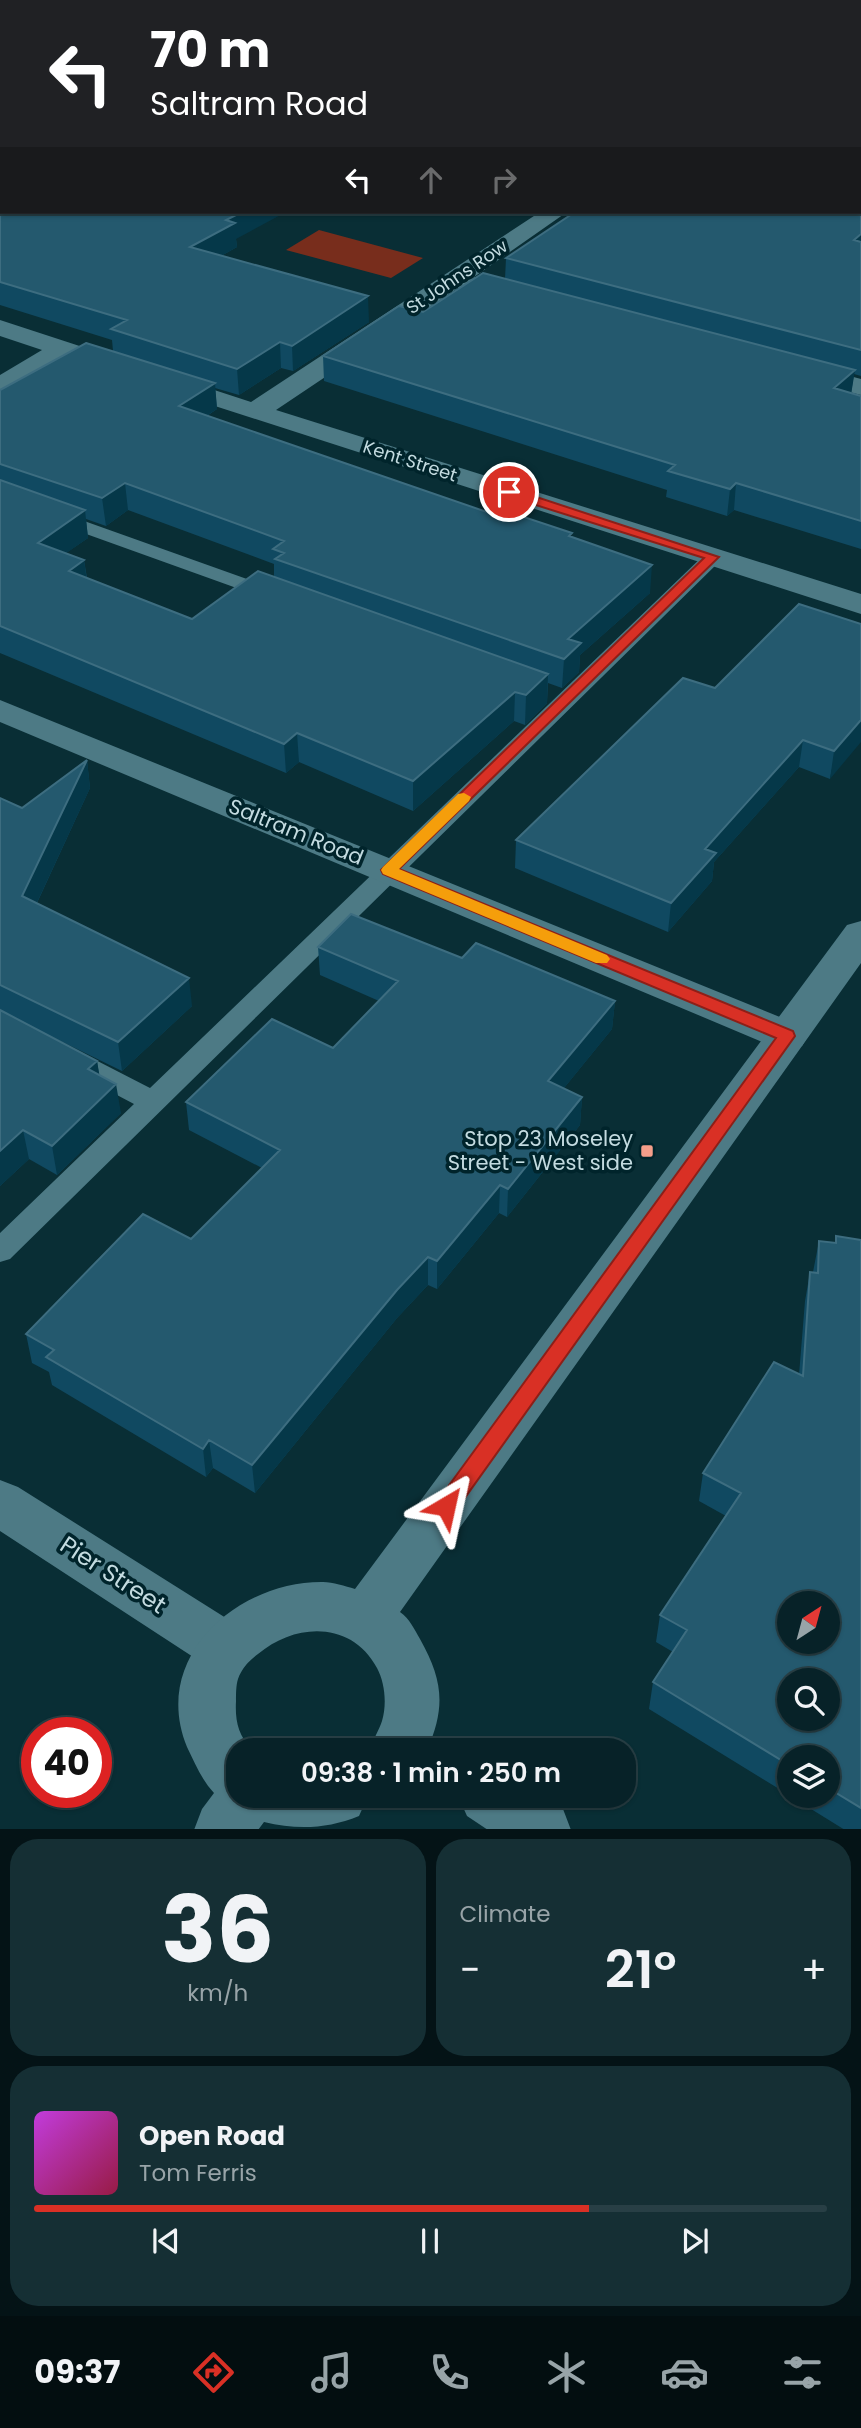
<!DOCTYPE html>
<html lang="en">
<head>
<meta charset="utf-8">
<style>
  :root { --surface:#072228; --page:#152f34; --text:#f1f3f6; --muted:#98a4a8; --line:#283f45; --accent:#d93025 }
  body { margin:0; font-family:Poppins,sans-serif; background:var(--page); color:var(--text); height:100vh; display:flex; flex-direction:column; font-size:26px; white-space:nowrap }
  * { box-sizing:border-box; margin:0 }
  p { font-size:23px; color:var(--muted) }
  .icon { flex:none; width:38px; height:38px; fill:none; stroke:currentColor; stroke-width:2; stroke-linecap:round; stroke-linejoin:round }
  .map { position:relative; height:1829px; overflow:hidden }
  .panel { display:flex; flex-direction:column; gap:10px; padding:10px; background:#041316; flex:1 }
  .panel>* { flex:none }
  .top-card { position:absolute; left:0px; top:0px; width:861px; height:214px; box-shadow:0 2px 5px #0004,0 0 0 2px var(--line); background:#202124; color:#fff; overflow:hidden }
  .needle { width:46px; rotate:36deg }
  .tools { position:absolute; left:777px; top:1591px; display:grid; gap:14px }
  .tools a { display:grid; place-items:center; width:63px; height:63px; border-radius:50%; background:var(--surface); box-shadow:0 2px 5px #0004,0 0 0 2px var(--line); font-size:35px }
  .speed { position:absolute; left:21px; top:1717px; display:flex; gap:14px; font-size:35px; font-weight:700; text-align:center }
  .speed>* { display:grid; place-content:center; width:91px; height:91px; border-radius:50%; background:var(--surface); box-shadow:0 2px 5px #0004,0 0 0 2px var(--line); line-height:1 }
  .speed .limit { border:10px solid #d22; background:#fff; color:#111 }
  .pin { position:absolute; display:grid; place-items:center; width:60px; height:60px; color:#fff; margin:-30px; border:4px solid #fff; border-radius:50%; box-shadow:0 2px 7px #0007 }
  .me { position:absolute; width:77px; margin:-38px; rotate:36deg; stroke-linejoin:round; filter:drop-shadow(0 0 5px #0008) }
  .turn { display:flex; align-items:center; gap:24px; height:147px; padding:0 35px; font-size:32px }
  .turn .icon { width:91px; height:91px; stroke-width:2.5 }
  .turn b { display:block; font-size:49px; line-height:60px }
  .lanes { display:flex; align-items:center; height:66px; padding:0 35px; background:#0003; justify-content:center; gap:35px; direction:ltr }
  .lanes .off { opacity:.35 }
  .big { font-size:52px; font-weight:600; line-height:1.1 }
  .panel .card { flex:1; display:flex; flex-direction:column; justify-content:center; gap:10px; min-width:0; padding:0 24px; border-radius:28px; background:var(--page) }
  .panel .dial { align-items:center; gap:0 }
  .dial b { font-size:91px; line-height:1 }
  .song { display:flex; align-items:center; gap:21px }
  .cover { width:84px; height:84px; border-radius:10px; background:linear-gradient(135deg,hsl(290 70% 55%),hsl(340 70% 35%)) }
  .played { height:7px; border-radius:4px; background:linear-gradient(90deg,var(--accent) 70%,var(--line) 70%) }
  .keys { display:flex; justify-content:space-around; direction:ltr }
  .heat { display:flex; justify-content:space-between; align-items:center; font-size:38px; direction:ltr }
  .panel .tiles { flex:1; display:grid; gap:10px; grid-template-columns:1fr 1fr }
  .card:last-child { grid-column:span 2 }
  .trip { position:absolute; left:226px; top:1738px; width:410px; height:70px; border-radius:28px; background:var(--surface); box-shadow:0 2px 5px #0004,0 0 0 2px var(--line); font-weight:600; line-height:70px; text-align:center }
  .menu { display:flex; height:112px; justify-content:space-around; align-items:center; background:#030e10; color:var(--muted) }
  .menu .icon { width:49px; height:49px }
  .menu .active { color:var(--accent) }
  .menu b { font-size:32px; color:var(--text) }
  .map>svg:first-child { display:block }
</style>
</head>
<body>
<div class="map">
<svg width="861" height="1830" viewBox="0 0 861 1830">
  <rect width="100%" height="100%" fill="#092e35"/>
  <path fill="#782d1c" d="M 319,230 L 423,258 L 391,278 L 286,250 Z"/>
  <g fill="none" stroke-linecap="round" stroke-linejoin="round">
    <path fill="#4d7a85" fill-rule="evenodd" d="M 0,491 L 278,590 L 281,594 L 278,598 L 264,598 L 0,503 Z
      M 713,551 L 720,553 L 723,557 L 720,561 L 10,1259 L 0,1262 L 0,1233 L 134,1104 L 60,1065 L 56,1058 L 60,1051 L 69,1049 L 78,1051 L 150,1088 L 706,553 Z"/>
    <path fill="#4d7a85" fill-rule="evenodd" d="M 540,212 L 567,212 L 474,277 L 529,292 L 532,297 L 529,302 L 520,304 L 458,288 L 276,410 L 861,594 L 861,614 L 66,358 L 10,392 L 0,394 L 0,375 L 42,350 L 0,336 L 0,320 L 251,402 Z
      M 801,363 L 861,379 L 861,395 L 792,377 L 788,371 L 792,365 Z
      M 0,700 L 802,1026 L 808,1036 L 802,1046 L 787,1050 L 772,1046 L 0,722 Z
      M 0,1480 L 18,1487 L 245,1630 L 253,1648 L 245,1666 L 226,1673 L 207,1666 L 0,1531 Z
      M 458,1796 L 540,1796 L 563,1809 L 571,1830 L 488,1830 L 467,1816 Z"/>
    <path fill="#4d7a85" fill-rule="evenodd" d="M 861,921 L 861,963 L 400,1612 C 410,1619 414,1629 420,1639 C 443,1680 446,1707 427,1750 L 369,1750 C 373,1740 379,1730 382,1721 C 387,1704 385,1683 377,1668 C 352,1621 296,1622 258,1654 C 249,1661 242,1668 238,1679 C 236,1685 236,1694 236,1701 C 235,1721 238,1735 252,1750 L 238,1750 L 238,1796 L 368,1796 L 359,1816 C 327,1829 297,1830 264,1822 L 258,1830 L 194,1830 L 202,1809 L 214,1793 C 201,1779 195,1763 187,1747 C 150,1657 238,1581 323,1582 C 333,1582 345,1586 355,1589 L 847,925 Z"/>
  </g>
  <path fill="#104961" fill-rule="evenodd" d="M 861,0 L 861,376 L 854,374 L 851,393 L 861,396 L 861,549 L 734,510 L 727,516 L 666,497 L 667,490 L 324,381 L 323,356 L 423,312 L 505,279 L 506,258 L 859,212 L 859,2 Z
    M 0,211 L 236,239 L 237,247 L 221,256 L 369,322 L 293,371 L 281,368 L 239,395 L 215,388 L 217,409 L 207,416 L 513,521 L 572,537 L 650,593 L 580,655 L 579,672 L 562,688 L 548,683 L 547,703 L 525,725 L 514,721 L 413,811 L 299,762 L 286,773 L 0,653 L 0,390 L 113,351 L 112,340 L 0,305 ZM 128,510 L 274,564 L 274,577 L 192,619 L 87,578 L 84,560 L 66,553 L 88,538 L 86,519 L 106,526 Z
    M 861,624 L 830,779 L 799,767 L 714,862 L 712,881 L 668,932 L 515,868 L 516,840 L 715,688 Z
    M 87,760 L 90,788 L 37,903 L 192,1006 L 122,1071 L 38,1030 L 97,1061 L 99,1075 L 121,1113 L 57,1175 L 29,1159 L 0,1186 L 0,798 L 22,808 Z
    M 318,947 L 462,958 L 615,1001 L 612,1029 L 564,1088 L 582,1097 L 580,1125 L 507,1217 L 499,1213 L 437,1289 L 428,1285 L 397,1318 L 255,1493 L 213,1468 L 206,1477 L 52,1385 L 49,1372 L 32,1363 L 26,1334 L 191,1239 L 262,1168 L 189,1130 L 186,1102 L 333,1048 L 379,1001 L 320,975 Z
    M 836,1236 L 861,1240 L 861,1830 L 845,1830 L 790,1796 L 828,1796 L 828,1757 L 789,1757 L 789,1795 L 649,1709 L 653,1682 L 673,1652 L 656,1642 L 660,1615 L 726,1516 L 699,1501 L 703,1473 L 799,1375 L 805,1301 L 810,1272 L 813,1272 L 819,1241 L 835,1243 Z"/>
  <path fill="#053849" d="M 242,212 L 286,212 L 236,239 L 237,247 L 192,272 L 190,247 L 226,220 Z
    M 861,234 L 861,256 L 854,240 Z
    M 368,296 L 369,322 L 293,371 L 292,346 Z
    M 280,342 L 281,368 L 239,395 L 237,369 Z
    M 855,370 L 851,395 L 834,388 Z
    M 215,383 L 217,409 L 181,432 L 179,406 Z
    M 125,483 L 128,510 L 106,526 L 102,498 Z
    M 736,483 L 734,510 L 727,516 L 730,489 Z
    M 85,510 L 88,538 L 42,570 L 38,543 Z
    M 84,560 L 88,589 L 69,571 Z
    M 652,565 L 650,593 L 580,655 L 579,672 L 562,688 L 564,659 L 568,639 Z
    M 548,674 L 547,703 L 525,725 L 526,695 Z
    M 515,692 L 514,721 L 413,811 L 413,781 Z
    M 861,720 L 861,742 L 830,779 L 834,751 Z
    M 297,733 L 299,762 L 286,773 L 284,744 Z
    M 803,740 L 799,767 L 714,862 L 712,881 L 668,932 L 671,903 L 705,849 Z
    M 87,760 L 90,788 L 27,924 L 22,896 Z
    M 189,978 L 192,1006 L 122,1071 L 118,1042 Z
    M 615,1001 L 612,1029 L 547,1109 L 548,1081 Z
    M 97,1061 L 102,1090 L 88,1069 Z
    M 116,1084 L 121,1113 L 57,1175 L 52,1146 Z
    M 582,1097 L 580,1125 L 507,1217 L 508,1189 Z
    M 23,1130 L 29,1159 L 0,1186 L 0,1151 Z
    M 500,1185 L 499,1213 L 437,1289 L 437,1261 Z
    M 428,1257 L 428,1285 L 397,1318 L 255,1493 L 252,1465 L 397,1290 Z
    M 209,1440 L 213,1468 L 206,1477 L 203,1449 Z"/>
  <path fill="#24596e" stroke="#3d6d80" stroke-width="2" fill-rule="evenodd" d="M 577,0 L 861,0 L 861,56 L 860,56 L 859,65 L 861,66 L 861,234 L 854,240 L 861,242 L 861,350 L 506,258 L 575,212 L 859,212 L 859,2 L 573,2 Z
    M 2,210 L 2,212 L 242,212 L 226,220 L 235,223 L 190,247 L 368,296 L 292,346 L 280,342 L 237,369 L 111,329 L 127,320 L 0,282 L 0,211 Z
    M 483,273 L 855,370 L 834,388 L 861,396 L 861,521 L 736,483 L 730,489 L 668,471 L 675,465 L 323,356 L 399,306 L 423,312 Z
    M 86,343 L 215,383 L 179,406 L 513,521 L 521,516 L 572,533 L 569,536 L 652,565 L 568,639 L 581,643 L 564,659 L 275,559 L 284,553 L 273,549 L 284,541 L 125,483 L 102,498 L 0,464 L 0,390 Z
    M 0,480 L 85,510 L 38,543 L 84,560 L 69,571 L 192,619 L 258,571 L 548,674 L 526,695 L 515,692 L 413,781 L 297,733 L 284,744 L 0,626 Z
    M 799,604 L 861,624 L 861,720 L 834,751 L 803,740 L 705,849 L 716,853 L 671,903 L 516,840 L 683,678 L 715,688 Z
    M 87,760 L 22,896 L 189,978 L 118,1042 L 0,985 L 0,798 L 22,808 Z
    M 351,914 L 462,958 L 476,943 L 615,1001 L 548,1081 L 582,1097 L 508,1189 L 500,1185 L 437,1261 L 428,1257 L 397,1290 L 252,1465 L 209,1440 L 203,1449 L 46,1357 L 54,1350 L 26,1334 L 143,1214 L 191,1239 L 280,1150 L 186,1102 L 272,1019 L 333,1048 L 398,981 L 318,947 Z
    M 0,1010 L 97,1061 L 88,1069 L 116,1084 L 52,1146 L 23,1130 L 0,1151 Z
    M 836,1236 L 861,1240 L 861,1808 L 828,1788 L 828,1757 L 789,1757 L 789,1765 L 653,1682 L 687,1630 L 660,1615 L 741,1493 L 703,1473 L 774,1362 L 803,1376 L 810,1272 L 818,1273 L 819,1241 L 836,1243 ZM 789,1603 L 828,1603 L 828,1642 L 789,1642 ZM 789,1680 L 828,1680 L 828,1718 L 789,1718 Z"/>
  <path fill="#d93025" stroke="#8d1f18" stroke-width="2" d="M 509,488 L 719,557 L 399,869 L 793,1031 L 795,1036 L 454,1513 L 446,1515 L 439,1513 L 436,1506 L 439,1499 L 776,1038 L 383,874 L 381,870 L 704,558 L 504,495 L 503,492 Z"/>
  <path fill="#f59e0b" d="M 464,793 L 471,797 L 469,801 L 399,869 L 607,955 L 610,959 L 607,963 L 596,963 L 383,874 L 381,870 L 383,867 L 458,794 Z"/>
  <rect fill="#f49e8a" stroke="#00242b" stroke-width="2.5" x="640" y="1144" width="14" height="14" rx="3.5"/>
  <g text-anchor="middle" stroke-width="7" stroke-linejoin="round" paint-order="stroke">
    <g font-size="18" fill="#c3dbe0" stroke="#00242b">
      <text transform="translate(457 277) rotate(-34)" y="6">St Johns Row</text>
      <text transform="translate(410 461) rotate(18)" y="6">Kent Street</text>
    </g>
    <g font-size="21" fill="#c3dbe0" stroke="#00242b">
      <text transform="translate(296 832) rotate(22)" y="7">Saltram Road</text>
    </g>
    <g font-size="21" fill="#c3dbe0" stroke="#00242b" text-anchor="end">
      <text x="633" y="1146">Stop 23 Moseley<tspan x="633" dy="24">Street - West side</tspan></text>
    </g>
    <g font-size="24" fill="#c3dbe0" stroke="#00242b">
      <text transform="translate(113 1575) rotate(33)" y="8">Pier Street</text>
    </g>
  </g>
</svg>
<div class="tools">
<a><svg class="needle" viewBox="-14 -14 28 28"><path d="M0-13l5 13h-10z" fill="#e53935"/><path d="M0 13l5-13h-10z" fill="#98a4a8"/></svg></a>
<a><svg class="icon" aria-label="search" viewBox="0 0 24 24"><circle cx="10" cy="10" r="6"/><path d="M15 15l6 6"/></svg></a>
<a><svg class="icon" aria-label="layers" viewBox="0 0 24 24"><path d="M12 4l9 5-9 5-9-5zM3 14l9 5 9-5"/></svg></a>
</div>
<div class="speed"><div class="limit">40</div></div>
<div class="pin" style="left:509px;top:492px;background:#d93025"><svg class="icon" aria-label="arrive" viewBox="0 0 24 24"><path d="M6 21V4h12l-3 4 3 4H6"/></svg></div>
<svg class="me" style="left:446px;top:1506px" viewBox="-20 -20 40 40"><path d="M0-17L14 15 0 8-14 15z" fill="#d93025" stroke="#fff" stroke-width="4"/></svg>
<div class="trip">09:38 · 1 min · 250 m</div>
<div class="top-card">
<div class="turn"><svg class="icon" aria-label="left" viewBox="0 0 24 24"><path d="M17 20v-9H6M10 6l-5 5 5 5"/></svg><div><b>70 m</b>Saltram Road</div></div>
<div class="lanes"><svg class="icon" aria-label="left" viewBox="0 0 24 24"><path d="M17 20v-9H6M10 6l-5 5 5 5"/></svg><svg class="icon off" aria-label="ahead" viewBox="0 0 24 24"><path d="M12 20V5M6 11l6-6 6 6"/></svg><svg class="icon off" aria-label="right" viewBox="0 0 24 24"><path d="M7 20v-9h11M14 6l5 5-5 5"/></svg></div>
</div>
</div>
<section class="panel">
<div class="tiles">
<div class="card dial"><b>36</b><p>km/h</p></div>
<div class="card"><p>Climate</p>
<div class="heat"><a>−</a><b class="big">21°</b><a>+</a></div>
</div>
<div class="card">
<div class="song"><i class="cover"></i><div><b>Open Road</b><p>Tom Ferris</p></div></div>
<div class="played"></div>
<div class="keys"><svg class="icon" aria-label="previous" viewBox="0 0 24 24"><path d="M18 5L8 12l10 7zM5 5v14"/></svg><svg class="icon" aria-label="pause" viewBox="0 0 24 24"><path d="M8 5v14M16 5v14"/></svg><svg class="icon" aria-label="next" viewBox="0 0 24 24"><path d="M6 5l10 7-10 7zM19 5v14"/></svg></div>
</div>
</div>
</section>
<nav class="menu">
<b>09:37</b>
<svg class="icon active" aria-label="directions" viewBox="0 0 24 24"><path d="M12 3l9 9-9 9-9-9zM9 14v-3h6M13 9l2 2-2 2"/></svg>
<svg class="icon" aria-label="music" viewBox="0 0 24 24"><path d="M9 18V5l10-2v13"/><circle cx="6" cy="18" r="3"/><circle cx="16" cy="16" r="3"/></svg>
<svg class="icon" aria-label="phone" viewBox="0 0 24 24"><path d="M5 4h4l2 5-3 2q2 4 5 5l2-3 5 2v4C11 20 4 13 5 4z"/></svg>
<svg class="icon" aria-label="climate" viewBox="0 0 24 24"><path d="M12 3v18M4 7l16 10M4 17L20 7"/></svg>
<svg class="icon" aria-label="car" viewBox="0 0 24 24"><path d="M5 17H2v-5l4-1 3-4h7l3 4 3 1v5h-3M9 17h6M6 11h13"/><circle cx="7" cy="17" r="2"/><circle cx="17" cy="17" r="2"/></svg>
<svg class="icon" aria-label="filters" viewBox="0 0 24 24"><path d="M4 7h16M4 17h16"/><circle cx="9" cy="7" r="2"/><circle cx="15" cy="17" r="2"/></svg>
</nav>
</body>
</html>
